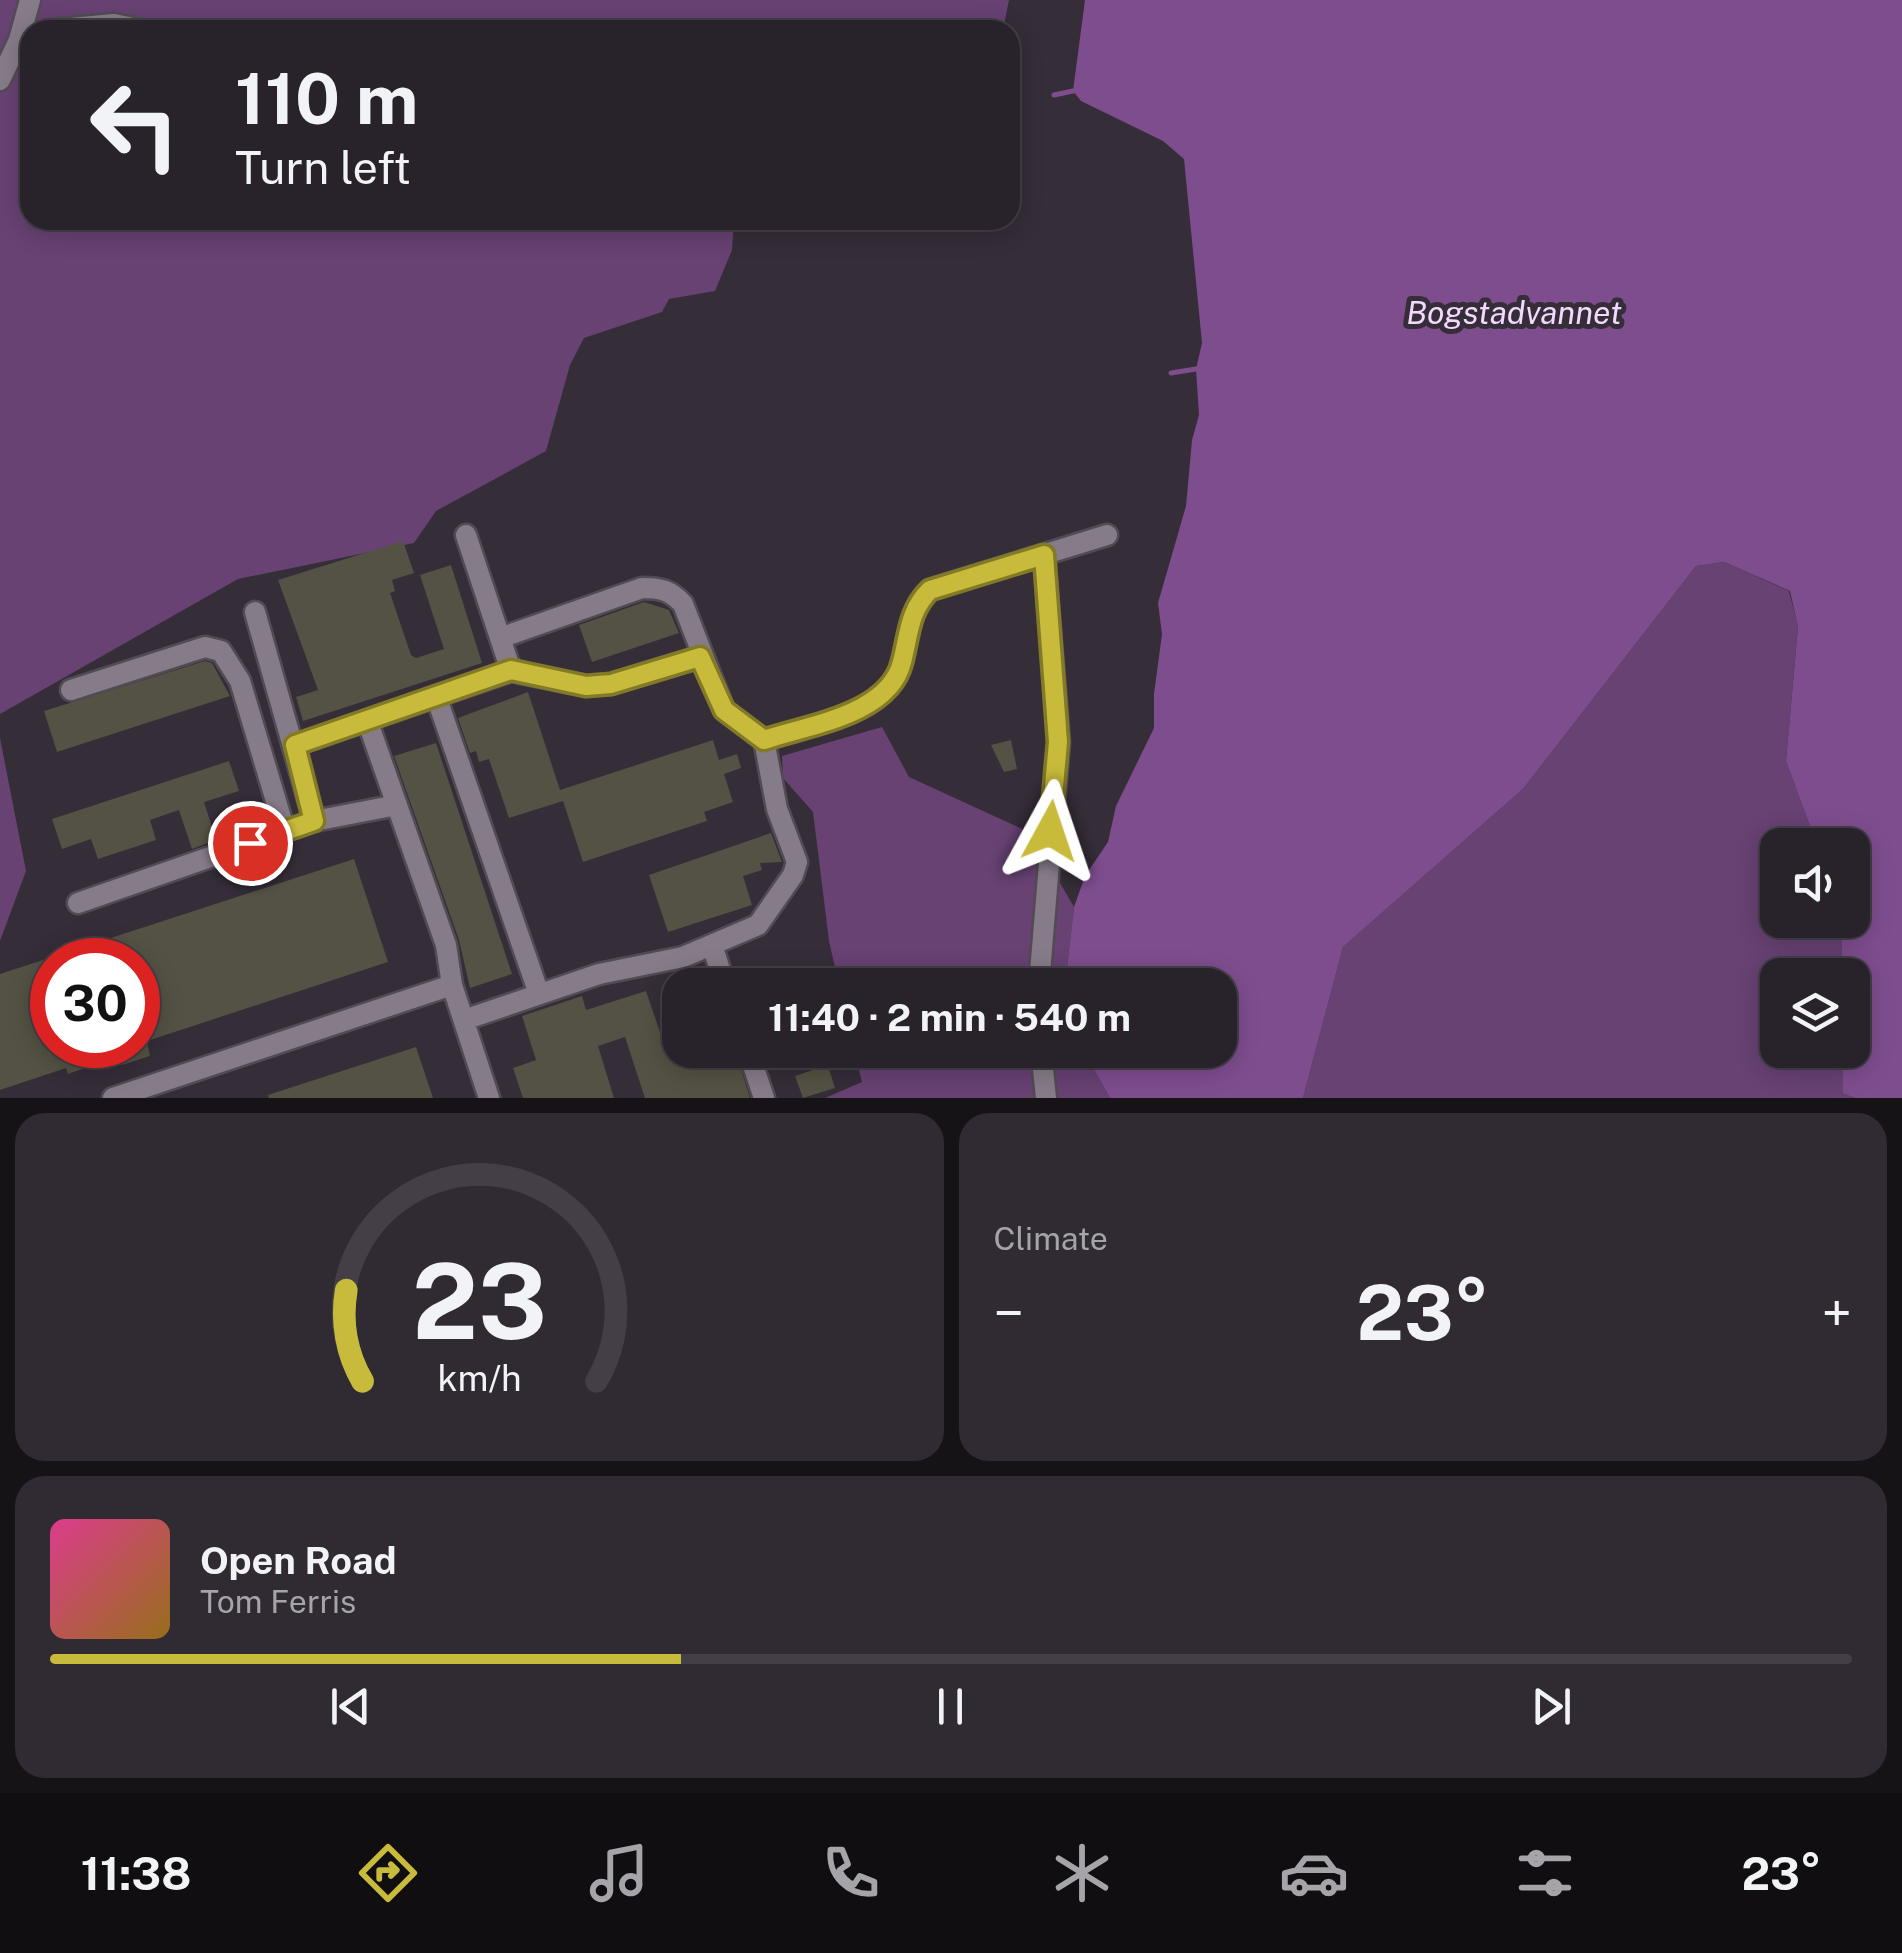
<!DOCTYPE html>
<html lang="en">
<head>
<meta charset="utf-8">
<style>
  :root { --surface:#28222a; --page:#302a32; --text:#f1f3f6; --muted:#a5a4a8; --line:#443f47; --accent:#c8bb3b }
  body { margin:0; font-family:"Public Sans",sans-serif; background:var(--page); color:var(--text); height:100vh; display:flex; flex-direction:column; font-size:38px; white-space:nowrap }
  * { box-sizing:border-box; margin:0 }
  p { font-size:32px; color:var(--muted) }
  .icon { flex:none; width:55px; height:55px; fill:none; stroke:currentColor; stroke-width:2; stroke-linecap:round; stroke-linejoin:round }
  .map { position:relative; height:1098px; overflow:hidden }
  .side { display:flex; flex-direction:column; gap:15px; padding:15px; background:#161317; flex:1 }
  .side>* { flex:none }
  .hud { position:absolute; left:20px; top:20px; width:1000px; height:210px; border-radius:30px; box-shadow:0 5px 25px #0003,0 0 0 2px var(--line); background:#28222a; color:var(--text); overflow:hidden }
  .tools { position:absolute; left:1760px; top:828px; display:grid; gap:20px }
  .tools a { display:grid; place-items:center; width:110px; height:110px; border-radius:20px; background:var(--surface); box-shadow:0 5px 25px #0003,0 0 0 2px var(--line); font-size:50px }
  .speed { position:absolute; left:30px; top:938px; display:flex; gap:20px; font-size:50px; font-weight:700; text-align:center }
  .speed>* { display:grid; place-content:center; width:130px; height:130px; border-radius:50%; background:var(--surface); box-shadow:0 5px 25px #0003,0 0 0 2px var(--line); line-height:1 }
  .speed .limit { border:15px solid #d22; background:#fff; color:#111 }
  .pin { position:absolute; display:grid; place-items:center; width:85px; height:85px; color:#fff; margin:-42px; border:5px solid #fff; border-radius:50%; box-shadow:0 2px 10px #0007 }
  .me { position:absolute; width:110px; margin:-55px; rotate:5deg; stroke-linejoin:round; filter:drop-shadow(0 0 8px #0008) }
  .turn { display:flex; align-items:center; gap:35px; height:210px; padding:0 50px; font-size:45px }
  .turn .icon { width:130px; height:130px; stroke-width:2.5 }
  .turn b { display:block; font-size:70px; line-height:85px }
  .big { font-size:75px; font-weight:700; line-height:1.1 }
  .side .widget { flex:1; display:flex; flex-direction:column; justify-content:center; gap:15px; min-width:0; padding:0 35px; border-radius:30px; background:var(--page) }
  .side .dial { align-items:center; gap:0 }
  .dial svg { height:260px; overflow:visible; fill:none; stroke:var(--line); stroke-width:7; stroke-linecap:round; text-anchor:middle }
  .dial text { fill:var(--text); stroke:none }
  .song { display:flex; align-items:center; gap:30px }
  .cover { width:120px; height:120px; border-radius:15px; background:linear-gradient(135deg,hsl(330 70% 55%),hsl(40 70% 35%)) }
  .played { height:10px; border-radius:5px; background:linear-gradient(90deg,var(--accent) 35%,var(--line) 35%) }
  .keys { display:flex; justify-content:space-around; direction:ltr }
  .heat { display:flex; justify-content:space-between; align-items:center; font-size:55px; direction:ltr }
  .side .tiles { flex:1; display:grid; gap:15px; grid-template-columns:1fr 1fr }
  .widget:last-child { grid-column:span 2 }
  .trip { position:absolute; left:662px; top:968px; width:575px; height:100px; border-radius:30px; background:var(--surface); box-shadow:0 5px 25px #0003,0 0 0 2px var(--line); font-weight:700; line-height:100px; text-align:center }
  .tab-bar { display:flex; height:160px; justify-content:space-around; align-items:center; background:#100e11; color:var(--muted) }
  .tab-bar .icon { width:70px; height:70px }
  .tab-bar .on { color:var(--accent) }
  .tab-bar b { font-size:45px; color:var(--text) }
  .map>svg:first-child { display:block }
</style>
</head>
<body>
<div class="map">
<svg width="1902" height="1098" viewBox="0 0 1902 1098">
  <rect width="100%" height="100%" fill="#352d38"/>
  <path fill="#674273" d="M 0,0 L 1009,0 L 1003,30 L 30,30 L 30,220 L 734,220 L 732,250 L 715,291 L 669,299 L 662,312 L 584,338 L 570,365 L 546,451 L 436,511 L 414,543 L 238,579 L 0,714 Z
    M 1724,562 L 1789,591 L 1798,626 L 1786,761 L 1817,845 L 1778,845 L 1778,920 L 1841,920 L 1842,975 L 1778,975 L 1778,1050 L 1843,1050 L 1843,1092 L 1855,1098 L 1303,1098 L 1343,947 L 1523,789 L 1696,566 Z
    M 882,727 L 909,777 L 1031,833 L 1074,907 L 1065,985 L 839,985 L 829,941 L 813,812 L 783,778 L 782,756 Z
    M 0,738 L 26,871 L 0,941 Z
    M 854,1050 L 1083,1050 L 1110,1098 L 825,1098 L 862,1082 Z"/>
  <path fill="#7e4d8e" d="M 1085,0 L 1902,0 L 1902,1098 L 1855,1098 L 1843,1093 L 1843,1050 L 1852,1050 L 1852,975 L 1842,975 L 1841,920 L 1852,920 L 1852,845 L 1817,845 L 1786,761 L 1798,627 L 1790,591 L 1724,562 L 1696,566 L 1523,789 L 1343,947 L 1303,1098 L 1110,1098 L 1083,1050 L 1220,1050 L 1220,985 L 1065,985 L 1074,907 L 1085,876 L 1108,842 L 1116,806 L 1154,728 L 1154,694 L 1162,634 L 1158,603 L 1186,506 L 1192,440 L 1199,415 L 1196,369 L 1202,343 L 1184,159 L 1163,141 L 1081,101 L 1073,91 Z"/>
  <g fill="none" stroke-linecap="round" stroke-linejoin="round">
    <path stroke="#7e4d8e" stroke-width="5" d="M 1054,95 L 1073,91
      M 1171,373 L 1196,369"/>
  </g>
  <path fill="#535244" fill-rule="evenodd" d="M 403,541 L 414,573 L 392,580 L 395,591 L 390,593 L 411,655 L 416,658 L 444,649 L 420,575 L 451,565 L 482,663 L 303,721 L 296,697 L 318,690 L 278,580 Z
    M 644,602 L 669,610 L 679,633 L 592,662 L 579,625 Z
    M 205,661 L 212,663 L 230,696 L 57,752 L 44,711 Z
    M 528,692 L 560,790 L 713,740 L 719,760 L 737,754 L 741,768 L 724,774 L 733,802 L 704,812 L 707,821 L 583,862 L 563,801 L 509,818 L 489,759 L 479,762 L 476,751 L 470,753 L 458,718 Z
    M 1011,740 L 1017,769 L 1004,772 L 991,745 Z
    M 436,743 L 512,974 L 470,988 L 459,940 L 394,756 Z
    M 229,761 L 239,791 L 204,802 L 216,840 L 192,849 L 179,810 L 150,820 L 156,840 L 98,859 L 91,839 L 62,849 L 52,819 Z
    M 771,833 L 782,862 L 760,863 L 762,870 L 743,876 L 752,905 L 668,932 L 649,875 Z
    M 354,859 L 388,962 L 147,1041 L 150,1056 L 122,1065 L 118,1051 L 86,1061 L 88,1067 L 68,1074 L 66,1068 L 0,1090 L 0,974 ZM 52,960 L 138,960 L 138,1045 L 52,1045 Z
    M 646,991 L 665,1047 L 680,1042 L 680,1050 L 735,1050 L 750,1098 L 645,1098 L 625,1037 L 598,1046 L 614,1098 L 523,1098 L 513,1068 L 536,1060 L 522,1016 L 582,996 L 586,1010 Z
    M 416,1047 L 433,1098 L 269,1098 L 268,1095 Z
    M 809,1050 L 835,1050 L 840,1065 L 829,1069 L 835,1088 L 803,1098 L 795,1076 L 816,1069 Z"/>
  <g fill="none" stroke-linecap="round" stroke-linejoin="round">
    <g stroke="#524b54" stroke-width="25">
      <path id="minor" d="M 49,30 L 114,24 L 142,30
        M 0,80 L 19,40 L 30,0
        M 466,535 L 511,671
        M 255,612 L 314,821
        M 71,690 L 205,647 L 221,651 L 240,681 L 285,831
        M 436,696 L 539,994
        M 367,720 L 446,945 L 452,985 L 489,1098
        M 764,740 C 808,725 889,715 902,662 C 909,635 909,610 929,590 L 1107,535
        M 295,745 L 511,671 L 586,686 L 611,684 L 700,657
        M 78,903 L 314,821 L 397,805
        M 712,945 L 725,985
        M 1039,985 L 1059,742 L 1044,555
        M 464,1020 L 599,974 L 683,957 L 758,925 L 793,875 L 797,862 L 777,809 L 764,740 L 724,710 L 683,604 C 670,590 661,588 642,588 L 500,638
        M 748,1050 L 764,1098
        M 1041,1050 L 1046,1098
        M 113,1098 L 452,985"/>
    </g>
    <use href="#minor" stroke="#867c89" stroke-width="20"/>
  </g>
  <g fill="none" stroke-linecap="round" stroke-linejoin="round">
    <g stroke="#827a26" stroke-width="25">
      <path id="route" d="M 250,843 L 314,821 L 295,745 L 511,670 L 586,686 L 611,684 L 700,657 L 724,710 L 764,740 C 808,725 889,715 902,662 C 909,635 909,610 930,590 L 1044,555 L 1058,742 L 1050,831"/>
    </g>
    <use href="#route" stroke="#c8bb3b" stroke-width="18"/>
  </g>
  <g text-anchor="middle" stroke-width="10" stroke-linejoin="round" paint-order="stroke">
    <g font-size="32" font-style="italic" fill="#f4d9fe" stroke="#352d38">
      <text x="1514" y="324">Bogstadvannet</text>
    </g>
  </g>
</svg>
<div class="tools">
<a><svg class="icon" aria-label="sound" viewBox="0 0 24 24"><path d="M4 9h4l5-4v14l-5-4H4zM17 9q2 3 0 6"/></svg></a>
<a><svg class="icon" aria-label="layers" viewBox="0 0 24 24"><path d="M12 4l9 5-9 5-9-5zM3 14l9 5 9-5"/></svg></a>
</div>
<div class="speed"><div class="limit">30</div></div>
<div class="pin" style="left:250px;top:843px;background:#d93025"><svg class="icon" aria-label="arrive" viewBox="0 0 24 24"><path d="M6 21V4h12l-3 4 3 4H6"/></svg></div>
<svg class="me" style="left:1050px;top:831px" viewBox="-20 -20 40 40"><path d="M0-17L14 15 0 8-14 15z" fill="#c8bb3b" stroke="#fff" stroke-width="4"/></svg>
<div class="trip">11:40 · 2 min · 540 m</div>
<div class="hud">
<div class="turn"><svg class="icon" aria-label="left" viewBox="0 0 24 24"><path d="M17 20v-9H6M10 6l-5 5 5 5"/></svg><div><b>110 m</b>Turn left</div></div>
</div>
</div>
<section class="side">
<div class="tiles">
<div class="widget dial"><svg viewBox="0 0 100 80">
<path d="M14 69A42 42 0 1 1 86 69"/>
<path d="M14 69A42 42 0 0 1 9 41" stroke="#c8bb3b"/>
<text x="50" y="56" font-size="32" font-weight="700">23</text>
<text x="50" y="72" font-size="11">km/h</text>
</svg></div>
<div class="widget"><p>Climate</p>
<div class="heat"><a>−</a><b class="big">23°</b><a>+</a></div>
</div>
<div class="widget">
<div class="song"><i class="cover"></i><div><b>Open Road</b><p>Tom Ferris</p></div></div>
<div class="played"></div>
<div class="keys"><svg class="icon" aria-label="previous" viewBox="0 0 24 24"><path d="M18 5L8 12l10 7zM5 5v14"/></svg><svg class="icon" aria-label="pause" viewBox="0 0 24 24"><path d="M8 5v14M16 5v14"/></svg><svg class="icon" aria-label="next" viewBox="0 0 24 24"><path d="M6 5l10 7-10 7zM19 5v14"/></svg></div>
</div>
</div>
</section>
<nav class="tab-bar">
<b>11:38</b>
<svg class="icon on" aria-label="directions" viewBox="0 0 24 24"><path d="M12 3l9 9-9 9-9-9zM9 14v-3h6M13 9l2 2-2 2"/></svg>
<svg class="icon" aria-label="music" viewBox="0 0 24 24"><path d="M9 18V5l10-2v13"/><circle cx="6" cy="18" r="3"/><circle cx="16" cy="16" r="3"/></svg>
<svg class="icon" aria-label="phone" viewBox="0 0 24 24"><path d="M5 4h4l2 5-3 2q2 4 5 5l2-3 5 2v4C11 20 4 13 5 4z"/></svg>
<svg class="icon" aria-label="climate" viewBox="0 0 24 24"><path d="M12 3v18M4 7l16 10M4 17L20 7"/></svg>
<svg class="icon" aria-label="car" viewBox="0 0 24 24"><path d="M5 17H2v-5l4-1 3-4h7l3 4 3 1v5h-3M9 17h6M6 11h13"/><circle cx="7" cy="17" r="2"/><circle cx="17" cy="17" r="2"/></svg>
<svg class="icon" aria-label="filters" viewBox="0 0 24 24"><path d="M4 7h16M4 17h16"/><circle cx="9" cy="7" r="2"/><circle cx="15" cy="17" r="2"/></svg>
<b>23°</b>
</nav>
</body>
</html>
